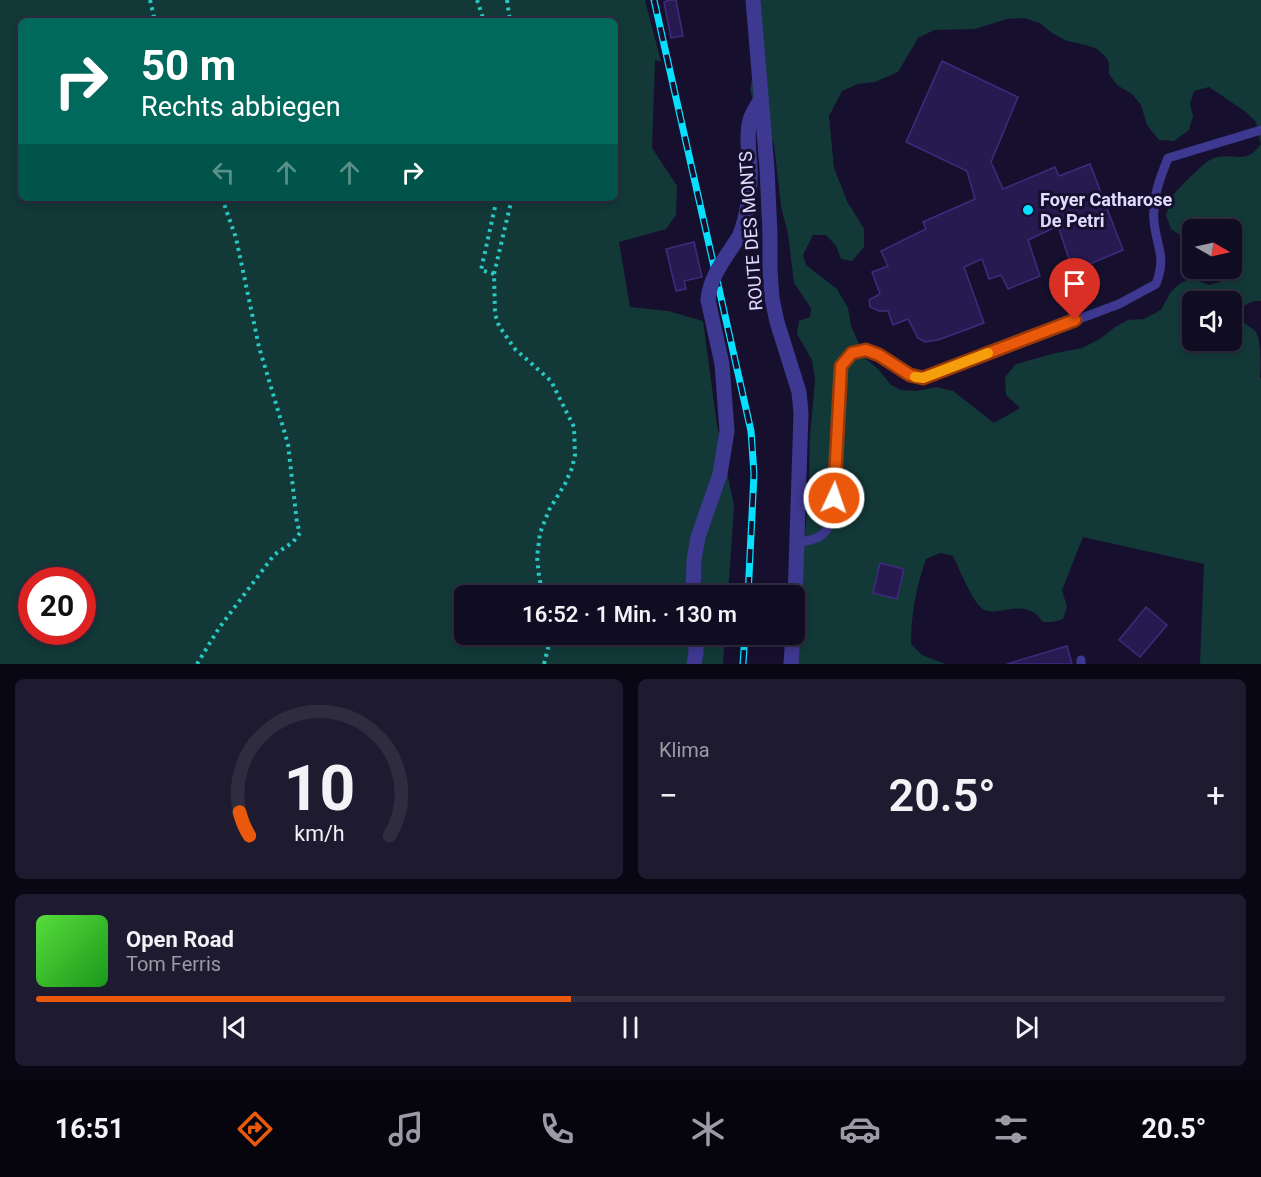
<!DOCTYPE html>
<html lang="de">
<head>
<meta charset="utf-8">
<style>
  :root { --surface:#100c22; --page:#1e1a2f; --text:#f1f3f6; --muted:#9c9ba5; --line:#302c40; --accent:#ea580c }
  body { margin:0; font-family:Roboto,sans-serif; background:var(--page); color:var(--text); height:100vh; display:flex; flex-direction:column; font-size:22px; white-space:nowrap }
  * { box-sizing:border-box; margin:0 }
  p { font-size:20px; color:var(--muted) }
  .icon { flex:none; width:33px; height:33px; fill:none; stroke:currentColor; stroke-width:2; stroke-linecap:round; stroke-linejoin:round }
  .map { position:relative; height:664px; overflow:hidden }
  .side { display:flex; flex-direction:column; gap:15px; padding:15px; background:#090713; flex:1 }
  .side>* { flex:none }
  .top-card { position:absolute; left:18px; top:18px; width:600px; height:183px; border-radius:9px; box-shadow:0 3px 9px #0003,0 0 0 2px var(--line); background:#00695c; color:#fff; overflow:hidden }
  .needle { width:39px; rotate:99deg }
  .buttons { position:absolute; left:1182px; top:219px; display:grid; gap:12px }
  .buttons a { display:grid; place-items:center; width:60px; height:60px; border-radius:9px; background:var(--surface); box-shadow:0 3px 9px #0003,0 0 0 2px var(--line); font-size:30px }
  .speed { position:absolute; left:18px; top:567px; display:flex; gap:12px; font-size:30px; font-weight:700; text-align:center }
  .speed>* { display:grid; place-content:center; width:78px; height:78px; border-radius:50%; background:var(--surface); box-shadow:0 3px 9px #0003,0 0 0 2px var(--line); line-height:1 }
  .speed .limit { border:9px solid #d22; background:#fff; color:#111 }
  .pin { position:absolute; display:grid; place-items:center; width:51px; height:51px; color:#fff; margin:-62px -26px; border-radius:50% 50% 50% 0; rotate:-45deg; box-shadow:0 0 6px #0007 }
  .pin .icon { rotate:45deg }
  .me { position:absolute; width:66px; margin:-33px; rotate:3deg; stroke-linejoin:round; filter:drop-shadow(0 0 4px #0008) }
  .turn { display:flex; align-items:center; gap:21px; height:126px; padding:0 24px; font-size:27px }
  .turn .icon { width:78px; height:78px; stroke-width:2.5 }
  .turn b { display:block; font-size:42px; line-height:51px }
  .lanes { display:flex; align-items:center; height:57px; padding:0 24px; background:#0003; justify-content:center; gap:30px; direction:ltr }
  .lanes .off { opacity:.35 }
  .big { font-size:45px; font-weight:600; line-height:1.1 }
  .side .widget { flex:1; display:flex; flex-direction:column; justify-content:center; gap:9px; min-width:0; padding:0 21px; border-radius:9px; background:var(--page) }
  .side .dial { align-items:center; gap:0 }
  .dial svg { height:156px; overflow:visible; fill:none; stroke:var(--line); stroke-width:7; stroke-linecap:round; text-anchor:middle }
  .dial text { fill:var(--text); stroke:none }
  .song { display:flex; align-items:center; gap:18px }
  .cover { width:72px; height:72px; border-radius:9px; background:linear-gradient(135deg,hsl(110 70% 55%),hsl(120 70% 35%)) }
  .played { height:6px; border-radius:3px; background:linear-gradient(90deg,var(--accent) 45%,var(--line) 45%) }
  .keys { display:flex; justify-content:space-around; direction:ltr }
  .heat { display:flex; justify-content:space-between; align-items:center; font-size:33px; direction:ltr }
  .side .tiles { flex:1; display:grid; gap:15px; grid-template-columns:1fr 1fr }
  .widget:last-child { grid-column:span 2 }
  .trip { position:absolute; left:454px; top:585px; width:351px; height:60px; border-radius:9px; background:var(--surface); box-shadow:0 3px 9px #0003,0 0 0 2px var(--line); font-weight:600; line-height:60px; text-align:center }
  .dock { display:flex; height:96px; justify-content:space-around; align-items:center; background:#06050e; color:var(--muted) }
  .dock .icon { width:42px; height:42px }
  .dock .current { color:var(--accent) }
  .dock b { font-size:27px; color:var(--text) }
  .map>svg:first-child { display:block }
</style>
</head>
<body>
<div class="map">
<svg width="1261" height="664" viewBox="0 0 1261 664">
  <rect width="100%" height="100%" fill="#16102e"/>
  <path fill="#123838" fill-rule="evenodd" d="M 0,0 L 645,0 L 661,62 L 655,60 L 652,148 L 677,186 L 676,215 L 666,229 L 619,242 L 630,307 L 668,311 L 703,321 L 717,425 L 734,505 L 728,595 L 465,596 L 465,634 L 725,635 L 723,664 L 0,664 ZM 21,21 L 615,21 L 615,198 L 21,198 ZM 32,580 L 82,580 L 82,632 L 32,632 Z
    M 760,0 L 1261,0 L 1261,301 L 1254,301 L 1241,307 L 1238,315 C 1244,325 1249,325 1256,332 C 1261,341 1261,366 1260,377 L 1261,379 L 1261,664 L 1200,664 L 1204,564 L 1083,537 L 1062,590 L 1067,607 L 1063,619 L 1053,622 L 1043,622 C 1040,619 1037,614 1033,612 C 1018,602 995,617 983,609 C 973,603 959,568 953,556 L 940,553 L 926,559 C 916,588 911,614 911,644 L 922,655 L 945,664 L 797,664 L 797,613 L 806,523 L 809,481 L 810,436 L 815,381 L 812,360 L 797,334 L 799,321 L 810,317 L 811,308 L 794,283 L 788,234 L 781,206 L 774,144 L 753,100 L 750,90 L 753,73 L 762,38 L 762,22 ZM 1024,18 L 1040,23 L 1052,33 L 1067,41 L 1086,45 L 1097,49 L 1106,57 L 1109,63 L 1109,74 L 1117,85 L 1132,94 L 1141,105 L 1147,125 L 1159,140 L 1174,141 L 1189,130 L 1193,116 L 1190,104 L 1194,91 L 1209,87 L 1246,112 L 1256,122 L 1261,144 C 1245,166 1236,152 1214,158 C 1207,159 1176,190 1173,196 C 1170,202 1168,209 1166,215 L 1171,229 L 1192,243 L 1192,230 L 1232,230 L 1232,268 L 1225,269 L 1220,282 L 1209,285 L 1191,278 L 1179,284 L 1170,293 L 1161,310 L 1144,319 L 1128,320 L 1115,327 L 1100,339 L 1082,348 L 1056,353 L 1016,364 L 1005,377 L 1006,395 L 1020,408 L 994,423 L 953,391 L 936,387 L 916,391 L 901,390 L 891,385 L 878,369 L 866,359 L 851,326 L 848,308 L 837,289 L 806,265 L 803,255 L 813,235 L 826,235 L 836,246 L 841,259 L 852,261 L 864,247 L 864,229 L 847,201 L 834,168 L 829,116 L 842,91 L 858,84 L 875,82 L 898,72 L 918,38 L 934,30 L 975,29 L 1007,19 ZM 1192,302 L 1232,302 L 1232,340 L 1192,340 Z"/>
  <path fill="#271a50" stroke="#3e2b7e" stroke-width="1.5" d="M 670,0 L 676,0 L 683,36 L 671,38 L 664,2 Z
    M 942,61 L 1018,97 L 991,162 L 1003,189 L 1055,167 L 1059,176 L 1090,164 L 1123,250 L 1073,271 L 1058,226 L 1028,240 L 1040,276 L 1008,289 L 1001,275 L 989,279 L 982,259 L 964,267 L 984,323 L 938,340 L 925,342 L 918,338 L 908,319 L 893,325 L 888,311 L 879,311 L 870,307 L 869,300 L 880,294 L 872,272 L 888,266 L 881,251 L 926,229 L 923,222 L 975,199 L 967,171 L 906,142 Z
    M 694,242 L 702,277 L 684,281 L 686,289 L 676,291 L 666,249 Z
    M 880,563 L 904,569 L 897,599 L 873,593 Z
    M 1146,607 L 1167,625 L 1140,657 L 1119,640 Z
    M 1067,646 L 1072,664 L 1007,664 Z"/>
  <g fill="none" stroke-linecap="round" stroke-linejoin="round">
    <path stroke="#28c8c3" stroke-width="4" stroke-dasharray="3 4.5" stroke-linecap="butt" d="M 150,0 L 155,21
      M 477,0 L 484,21
      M 507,0 L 510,21
      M 512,198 L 494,274 L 495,314 L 499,326 L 515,349 L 551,381 L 574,427 L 575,455 L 572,468 L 565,484 L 549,510 L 540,533 L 537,557 L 539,576 L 543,596
      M 494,274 L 481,270 L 497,198
      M 197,664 L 219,628 L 274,555 L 293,542 L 300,533 L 297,523 L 288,444 L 259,347 L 236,238 L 222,198
      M 544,664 L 549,644 L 549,634"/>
    <path stroke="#3d3890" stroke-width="9" d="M 797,543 C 817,539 822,539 833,520 L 841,366 L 852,353 L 866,350 L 879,355 L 910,375 L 923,378 L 1119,304 L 1156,284 C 1167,255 1156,247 1154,221 C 1152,198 1160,178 1168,158 L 1261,130
      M 1081,664 L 1081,660"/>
    <path stroke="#3d3890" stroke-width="15" d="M 740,235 C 748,213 751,191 750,167 C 749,151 746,135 750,120 C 752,113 757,106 761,99
      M 693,596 L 694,560 L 698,537 L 720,474 L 727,431 L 722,364 L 708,300
      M 694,664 L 696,653 L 695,634"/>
    <path stroke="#3d3890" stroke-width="15" d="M 753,0 L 767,168 L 770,234 L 770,270 L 772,298 L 777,322 L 799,392 L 801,413 L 795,600
      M 791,664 L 793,634"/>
    <g stroke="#08dfff" stroke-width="7">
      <path id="rail" d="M 654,0 L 751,431 L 754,474 L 748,596
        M 743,664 L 745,634"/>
    </g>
    <use href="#rail" stroke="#16102e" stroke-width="4.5" stroke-dasharray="14" stroke-linecap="butt"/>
    <path stroke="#3d3890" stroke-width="15" d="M 708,300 C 710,275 727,256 740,235"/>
  </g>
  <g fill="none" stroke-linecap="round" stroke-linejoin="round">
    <g stroke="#983908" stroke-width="15">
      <path id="route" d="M 834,498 L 841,366 L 852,353 L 866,350 L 879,355 L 910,375 L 923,378 L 1075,320"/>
    </g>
    <use href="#route" stroke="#ea580c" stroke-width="10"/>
    <path stroke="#f59e0b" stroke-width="10" d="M 915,377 L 923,378 L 988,353"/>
  </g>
  <circle fill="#08dfff" stroke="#16102e" stroke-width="2" cx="1028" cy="210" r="6"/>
  <g text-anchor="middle" stroke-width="6" stroke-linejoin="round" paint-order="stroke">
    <g font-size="18" font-weight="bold" fill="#e1dcff" stroke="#16102e" text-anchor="start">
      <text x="1040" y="206">Foyer Catharose<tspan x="1040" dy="21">De Petri</tspan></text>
    </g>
    <g font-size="18" fill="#e1dcff" stroke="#16102e">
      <text transform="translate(751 231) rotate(-94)" y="6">ROUTE DES MONTS</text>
    </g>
  </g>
</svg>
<div class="buttons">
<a><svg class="needle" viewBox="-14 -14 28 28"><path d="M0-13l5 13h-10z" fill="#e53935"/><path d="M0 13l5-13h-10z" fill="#9c9ba5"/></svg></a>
<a><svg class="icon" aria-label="sound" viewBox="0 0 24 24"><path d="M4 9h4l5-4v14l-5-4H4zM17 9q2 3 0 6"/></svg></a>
</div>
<div class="speed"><div class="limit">20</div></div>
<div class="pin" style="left:1075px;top:320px;background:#d93025"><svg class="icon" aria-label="arrive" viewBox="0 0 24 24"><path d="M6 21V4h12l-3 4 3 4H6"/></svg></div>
<svg class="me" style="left:834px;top:498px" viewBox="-20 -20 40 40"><circle r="17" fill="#ea580c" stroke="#fff" stroke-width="3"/><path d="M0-11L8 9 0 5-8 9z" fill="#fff"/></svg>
<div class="trip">16:52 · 1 Min. · 130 m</div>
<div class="top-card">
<div class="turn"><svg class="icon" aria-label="right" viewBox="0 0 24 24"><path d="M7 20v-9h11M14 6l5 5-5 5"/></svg><div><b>50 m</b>Rechts abbiegen</div></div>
<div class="lanes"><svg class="icon off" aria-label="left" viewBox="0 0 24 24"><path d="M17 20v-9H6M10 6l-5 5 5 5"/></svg><svg class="icon off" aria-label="ahead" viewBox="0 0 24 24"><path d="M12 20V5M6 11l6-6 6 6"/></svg><svg class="icon off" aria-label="ahead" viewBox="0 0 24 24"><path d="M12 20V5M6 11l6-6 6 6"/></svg><svg class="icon" aria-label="right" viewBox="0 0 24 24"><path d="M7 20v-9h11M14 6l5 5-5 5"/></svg></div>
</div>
</div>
<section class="side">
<div class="tiles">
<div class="widget dial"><svg viewBox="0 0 100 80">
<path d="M14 69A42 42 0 1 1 86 69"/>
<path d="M14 69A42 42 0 0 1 9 57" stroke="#ea580c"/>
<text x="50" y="56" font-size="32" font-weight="700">10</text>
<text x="50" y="72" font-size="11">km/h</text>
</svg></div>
<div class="widget"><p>Klima</p>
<div class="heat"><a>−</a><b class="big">20.5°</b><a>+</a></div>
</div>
<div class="widget">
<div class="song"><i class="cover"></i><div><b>Open Road</b><p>Tom Ferris</p></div></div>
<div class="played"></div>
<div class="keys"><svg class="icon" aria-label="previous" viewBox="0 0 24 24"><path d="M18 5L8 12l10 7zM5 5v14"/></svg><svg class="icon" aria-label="pause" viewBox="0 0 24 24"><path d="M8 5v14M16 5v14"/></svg><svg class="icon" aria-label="next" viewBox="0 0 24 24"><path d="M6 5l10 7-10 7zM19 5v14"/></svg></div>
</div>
</div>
</section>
<nav class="dock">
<b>16:51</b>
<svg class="icon current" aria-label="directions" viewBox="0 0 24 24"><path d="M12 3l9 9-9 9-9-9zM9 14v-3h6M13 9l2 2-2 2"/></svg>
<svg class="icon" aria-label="music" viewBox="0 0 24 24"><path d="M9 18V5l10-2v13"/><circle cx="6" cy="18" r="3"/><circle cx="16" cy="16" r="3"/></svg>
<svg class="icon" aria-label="phone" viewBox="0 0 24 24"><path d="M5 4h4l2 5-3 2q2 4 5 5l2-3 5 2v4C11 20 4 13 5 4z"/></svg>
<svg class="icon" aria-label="climate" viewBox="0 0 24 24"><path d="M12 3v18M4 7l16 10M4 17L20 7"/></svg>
<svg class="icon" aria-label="car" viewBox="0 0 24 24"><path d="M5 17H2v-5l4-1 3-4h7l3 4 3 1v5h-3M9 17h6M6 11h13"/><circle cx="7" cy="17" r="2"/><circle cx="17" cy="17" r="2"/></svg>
<svg class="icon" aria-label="filters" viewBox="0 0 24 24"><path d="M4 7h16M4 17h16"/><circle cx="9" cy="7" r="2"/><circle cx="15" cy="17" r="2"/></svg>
<b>20.5°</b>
</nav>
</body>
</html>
